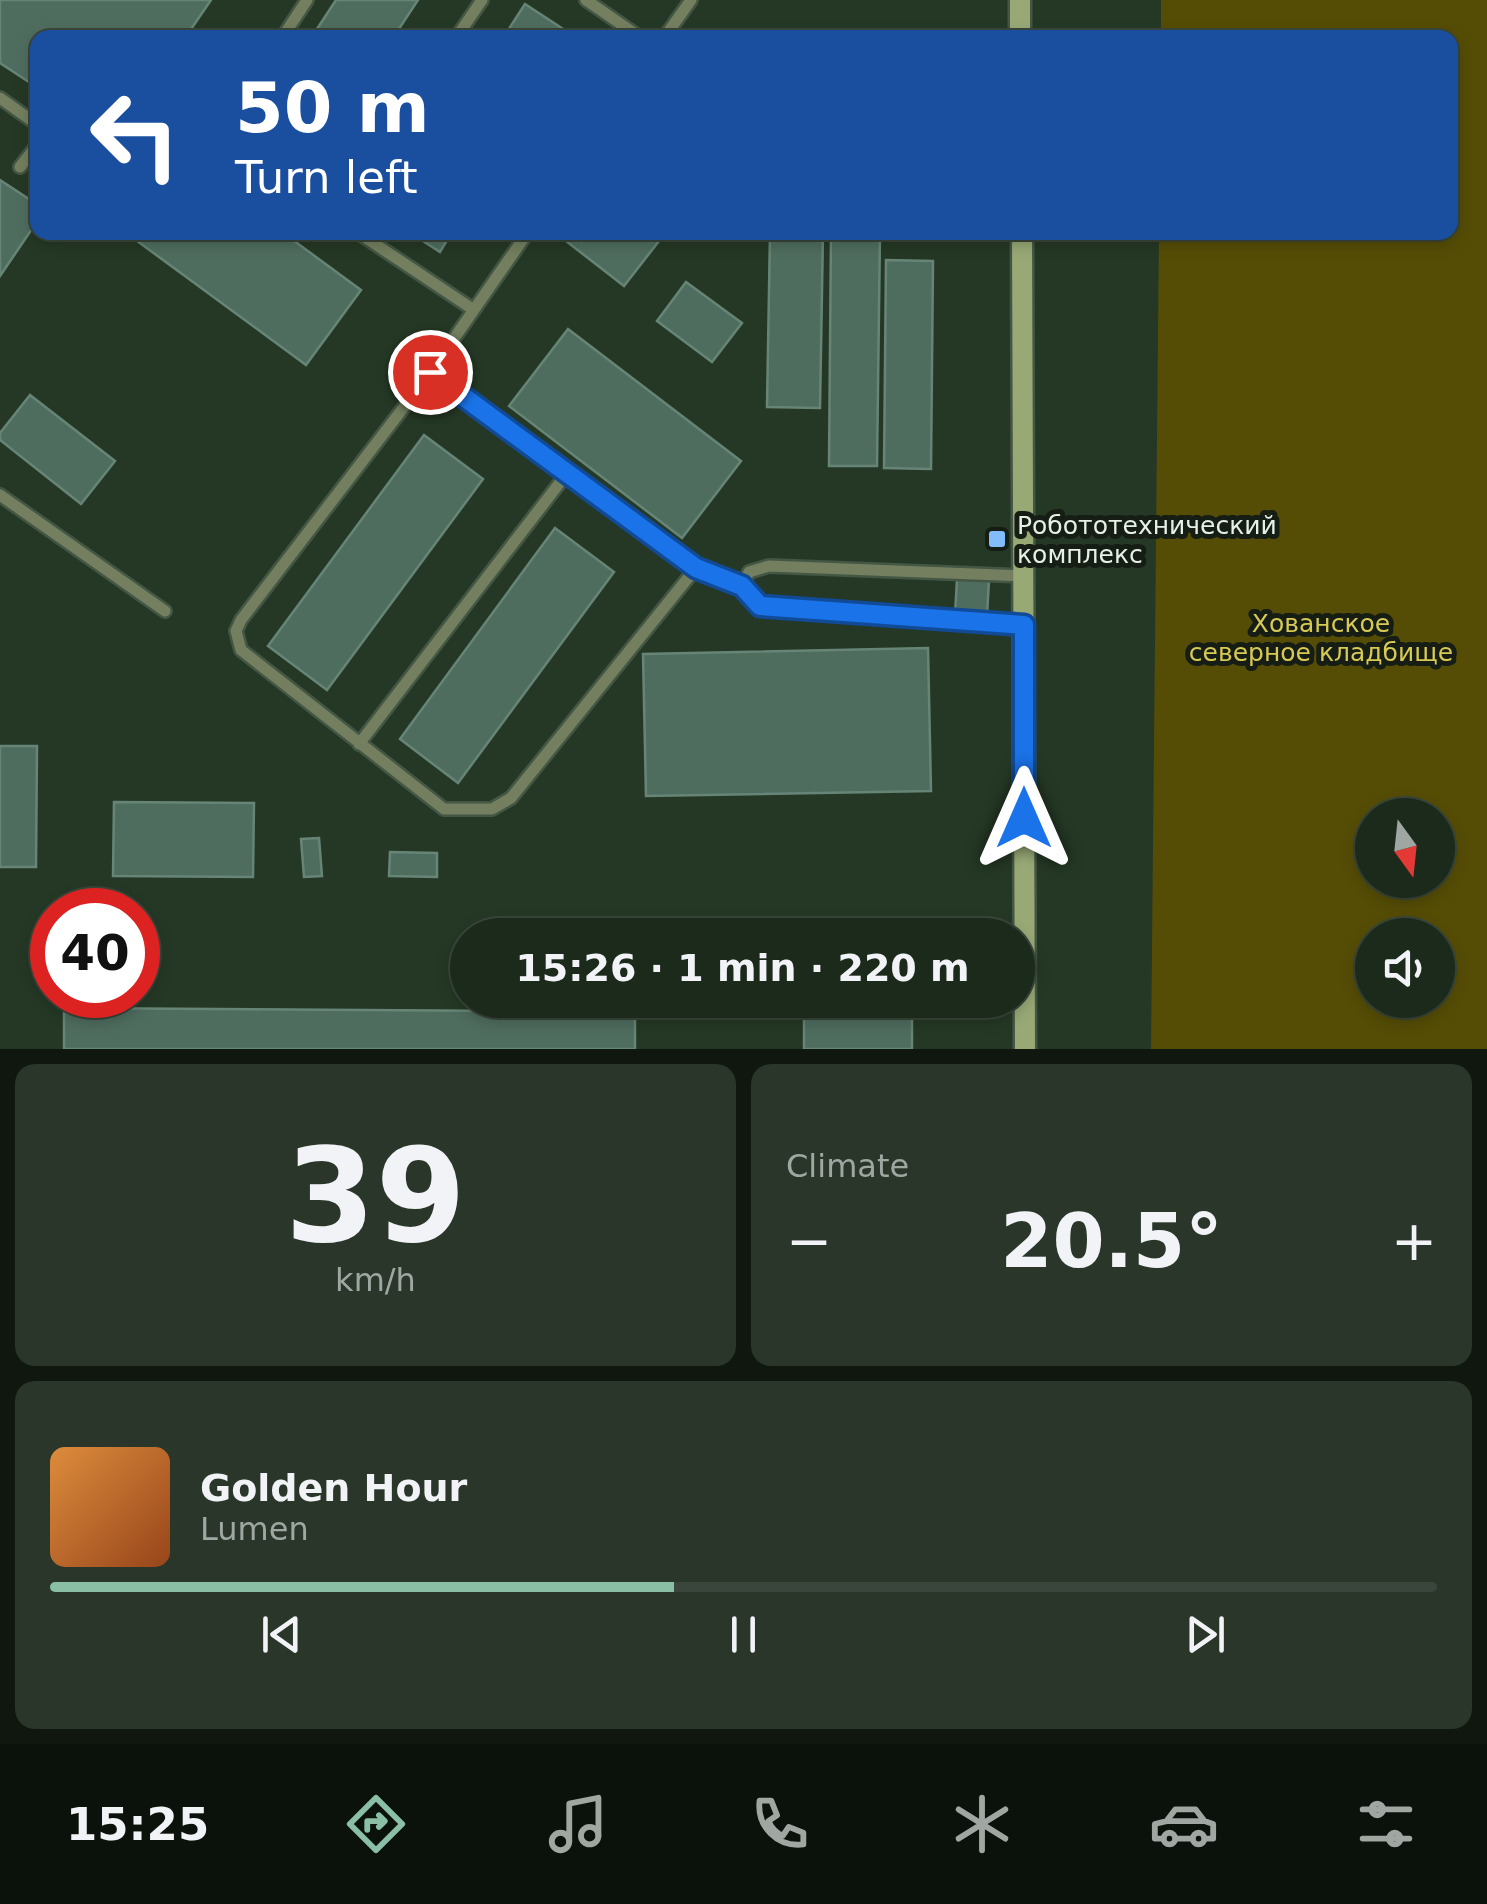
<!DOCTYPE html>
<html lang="en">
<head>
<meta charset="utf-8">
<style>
  :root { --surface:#1c2a1c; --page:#293629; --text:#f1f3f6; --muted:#a0a7a3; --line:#3a463b; --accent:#8abfa5 }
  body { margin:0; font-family:"DejaVu Sans",sans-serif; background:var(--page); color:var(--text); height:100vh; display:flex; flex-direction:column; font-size:38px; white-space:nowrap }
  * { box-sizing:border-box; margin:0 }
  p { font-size:32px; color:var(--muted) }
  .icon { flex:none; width:55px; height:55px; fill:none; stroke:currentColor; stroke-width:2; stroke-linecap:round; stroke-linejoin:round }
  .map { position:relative; height:1049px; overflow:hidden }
  .panel { display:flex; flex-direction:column; gap:15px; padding:15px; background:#0f170f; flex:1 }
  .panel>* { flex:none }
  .top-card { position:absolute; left:30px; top:30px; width:1428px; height:210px; border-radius:20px; box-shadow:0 5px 15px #0003,0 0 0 2px var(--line); background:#1a4fa0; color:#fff; overflow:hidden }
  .needle { width:65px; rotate:165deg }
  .controls { position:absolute; left:1355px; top:798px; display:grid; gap:20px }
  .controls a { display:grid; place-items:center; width:100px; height:100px; border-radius:50%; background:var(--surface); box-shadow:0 5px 15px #0003,0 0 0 2px var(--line); font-size:50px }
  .speed { position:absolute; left:30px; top:888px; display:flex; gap:20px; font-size:50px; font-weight:700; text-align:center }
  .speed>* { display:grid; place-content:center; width:130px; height:130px; border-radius:50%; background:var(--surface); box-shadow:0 5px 15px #0003,0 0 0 2px var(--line); line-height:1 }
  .speed .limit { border:15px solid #d22; background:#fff; color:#111 }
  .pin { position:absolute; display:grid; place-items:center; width:85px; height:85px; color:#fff; margin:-42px; border:5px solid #fff; border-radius:50%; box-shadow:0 2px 10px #0007 }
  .me { position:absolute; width:110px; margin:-55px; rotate:0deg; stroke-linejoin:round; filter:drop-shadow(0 0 8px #0008) }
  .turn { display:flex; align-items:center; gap:35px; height:210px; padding:0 40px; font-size:45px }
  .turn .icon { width:130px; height:130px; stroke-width:2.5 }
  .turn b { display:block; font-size:70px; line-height:85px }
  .big { font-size:75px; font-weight:800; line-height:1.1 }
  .panel .widget { flex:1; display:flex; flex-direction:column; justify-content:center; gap:15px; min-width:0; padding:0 35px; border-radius:20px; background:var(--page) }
  .panel .dial { align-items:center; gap:0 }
  .dial b { font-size:130px; line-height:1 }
  .song { display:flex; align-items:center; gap:30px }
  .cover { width:120px; height:120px; border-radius:15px; background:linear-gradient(135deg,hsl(30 70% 55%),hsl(20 70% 35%)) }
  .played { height:10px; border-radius:5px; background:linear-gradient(90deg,var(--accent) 45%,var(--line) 45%) }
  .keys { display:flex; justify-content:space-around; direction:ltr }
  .heat { display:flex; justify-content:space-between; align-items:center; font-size:55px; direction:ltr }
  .panel .tiles { flex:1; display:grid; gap:15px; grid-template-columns:1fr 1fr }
  .widget:last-child { grid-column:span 2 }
  .trip { position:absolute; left:450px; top:918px; width:585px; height:100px; border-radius:50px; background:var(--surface); box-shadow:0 5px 15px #0003,0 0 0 2px var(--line); font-weight:800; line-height:100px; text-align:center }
  .menu { display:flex; height:160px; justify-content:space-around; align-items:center; background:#0b110b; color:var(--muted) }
  .menu .icon { width:70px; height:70px }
  .menu .active { color:var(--accent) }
  .menu b { font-size:45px; color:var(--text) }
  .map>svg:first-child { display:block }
</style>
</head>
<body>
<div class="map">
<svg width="1487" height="1049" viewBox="0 0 1487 1049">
  <rect width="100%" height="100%" fill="#253825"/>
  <path fill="#554d06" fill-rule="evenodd" d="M 1161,0 L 1487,0 L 1487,1049 L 1151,1049 L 1159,233 L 1450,232 L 1450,38 L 1161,37 ZM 1372,815 L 1438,815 L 1438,880 L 1372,880 ZM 1372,935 L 1438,935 L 1438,1000 L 1372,1000 Z"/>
  <path fill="#4f6d5f" stroke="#668577" stroke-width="2.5" d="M 0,0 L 211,0 L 185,38 L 38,38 L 38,88 L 0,63 Z
    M 336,0 L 418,0 L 393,38 L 311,38 Z
    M 525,4 L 577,38 L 503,38 Z
    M 0,180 L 38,205 L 38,220 L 0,276 Z
    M 131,232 L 282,232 L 361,290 L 306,365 L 129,235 Z
    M 409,232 L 452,232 L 440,252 Z
    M 572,232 L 666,232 L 624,286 L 566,241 Z
    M 770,232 L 823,232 L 820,408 L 767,407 Z
    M 831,232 L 880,232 L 877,466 L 829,466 Z
    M 886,260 L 933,261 L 931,469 L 884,468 Z
    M 686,282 L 742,323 L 712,362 L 657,321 Z
    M 568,329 L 741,461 L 682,538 L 509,406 Z
    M 30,395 L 115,461 L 81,504 L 0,440 L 0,433 Z
    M 424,435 L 483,479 L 327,690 L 268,646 Z
    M 555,528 L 614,572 L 458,783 L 400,739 Z
    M 957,579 L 989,580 L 987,616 L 955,615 Z
    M 928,648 L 931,791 L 646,796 L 643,654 Z
    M 0,746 L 37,746 L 36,867 L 0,867 Z
    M 114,802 L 254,803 L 253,877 L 113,876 Z
    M 319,838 L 322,876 L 304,877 L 301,839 Z
    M 390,852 L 437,853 L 437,877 L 389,876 Z
    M 64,1008 L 635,1012 L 635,1049 L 64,1049 Z
    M 912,1013 L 912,1049 L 804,1049 L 804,1014 Z"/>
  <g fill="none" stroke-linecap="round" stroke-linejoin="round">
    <g stroke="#445644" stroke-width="16">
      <path id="lane" d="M 586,0 L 641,38
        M 282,38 L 307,0
        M 456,38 L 482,0
        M 664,38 L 691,0
        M 0,98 L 38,125
        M 20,167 L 38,144
        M 357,232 L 474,310
        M 528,232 L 430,373 L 241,620 L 236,631 L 241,650 L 444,809 L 492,809 L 511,798 L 696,568
        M 430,373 L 696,568 L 742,586 L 760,606 L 1023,625
        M 0,495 L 165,611
        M 742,586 L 749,572 L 769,566 L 1023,576
        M 359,744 L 568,472"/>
    </g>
    <g stroke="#445644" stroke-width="25">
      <path id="secondary" d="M 1020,0 L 1020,38
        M 1022,232 L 1025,1049"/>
    </g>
    <use href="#lane" stroke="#747f5f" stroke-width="11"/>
    <use href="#secondary" stroke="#98a976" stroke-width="20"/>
  </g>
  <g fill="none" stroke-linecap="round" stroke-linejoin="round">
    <g stroke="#114b97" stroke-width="25">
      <path id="route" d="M 430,372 L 696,568 L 742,586 L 760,606 L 1024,625 L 1024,818"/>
    </g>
    <use href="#route" stroke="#1a73e8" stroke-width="18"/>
  </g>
  <rect fill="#82bcfa" stroke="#151d14" stroke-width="4" x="987" y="529" width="20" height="20" rx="5"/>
  <g text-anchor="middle" stroke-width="10" stroke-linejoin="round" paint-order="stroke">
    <g font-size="25" fill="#e6f1e5" stroke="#151d14" text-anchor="start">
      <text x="1017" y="534">Робототехнический<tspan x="1017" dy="29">комплекс</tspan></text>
    </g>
    <g font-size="25" fill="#d8c954" stroke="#151d14">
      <text x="1321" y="632">Хованское<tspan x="1321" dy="29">северное кладбище</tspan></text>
    </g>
  </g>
</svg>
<div class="controls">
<a><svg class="needle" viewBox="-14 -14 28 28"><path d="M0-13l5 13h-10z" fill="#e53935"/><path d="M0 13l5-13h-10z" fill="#a0a7a3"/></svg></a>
<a><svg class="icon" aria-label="sound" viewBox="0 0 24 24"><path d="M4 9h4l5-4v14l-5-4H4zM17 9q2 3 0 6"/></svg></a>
</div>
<div class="speed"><div class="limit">40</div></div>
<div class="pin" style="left:430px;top:372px;background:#d93025"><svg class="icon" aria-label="arrive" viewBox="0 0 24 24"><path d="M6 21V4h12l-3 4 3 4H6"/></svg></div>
<svg class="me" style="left:1024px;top:818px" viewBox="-20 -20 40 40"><path d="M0-17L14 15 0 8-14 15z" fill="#1a73e8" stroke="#fff" stroke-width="4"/></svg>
<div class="trip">15:26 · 1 min · 220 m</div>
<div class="top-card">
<div class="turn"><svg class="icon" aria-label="left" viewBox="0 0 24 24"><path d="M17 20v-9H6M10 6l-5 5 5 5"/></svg><div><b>50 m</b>Turn left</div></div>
</div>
</div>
<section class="panel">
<div class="tiles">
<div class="widget dial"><b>39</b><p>km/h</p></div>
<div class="widget"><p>Climate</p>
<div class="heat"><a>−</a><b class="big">20.5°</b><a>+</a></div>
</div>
<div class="widget">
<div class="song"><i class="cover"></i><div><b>Golden Hour</b><p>Lumen</p></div></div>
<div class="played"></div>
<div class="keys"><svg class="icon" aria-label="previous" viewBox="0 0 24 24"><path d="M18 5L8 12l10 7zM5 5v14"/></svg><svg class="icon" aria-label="pause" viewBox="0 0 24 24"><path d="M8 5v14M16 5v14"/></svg><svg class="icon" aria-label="next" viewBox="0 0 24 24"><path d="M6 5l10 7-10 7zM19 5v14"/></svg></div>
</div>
</div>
</section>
<nav class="menu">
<b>15:25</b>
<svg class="icon active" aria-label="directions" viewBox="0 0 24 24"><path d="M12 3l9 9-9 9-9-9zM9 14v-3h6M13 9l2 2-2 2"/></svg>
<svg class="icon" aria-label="music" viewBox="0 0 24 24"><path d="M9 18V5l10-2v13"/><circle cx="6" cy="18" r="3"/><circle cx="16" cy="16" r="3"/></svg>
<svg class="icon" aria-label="phone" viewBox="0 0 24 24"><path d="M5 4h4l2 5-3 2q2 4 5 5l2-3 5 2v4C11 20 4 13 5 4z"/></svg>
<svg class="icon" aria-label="climate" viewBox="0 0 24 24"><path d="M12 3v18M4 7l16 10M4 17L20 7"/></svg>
<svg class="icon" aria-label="car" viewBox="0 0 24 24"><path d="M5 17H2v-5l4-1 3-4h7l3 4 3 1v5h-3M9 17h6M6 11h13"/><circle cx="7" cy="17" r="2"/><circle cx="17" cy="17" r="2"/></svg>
<svg class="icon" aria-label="filters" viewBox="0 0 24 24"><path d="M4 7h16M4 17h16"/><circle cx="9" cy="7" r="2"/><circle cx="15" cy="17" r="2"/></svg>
</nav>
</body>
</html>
